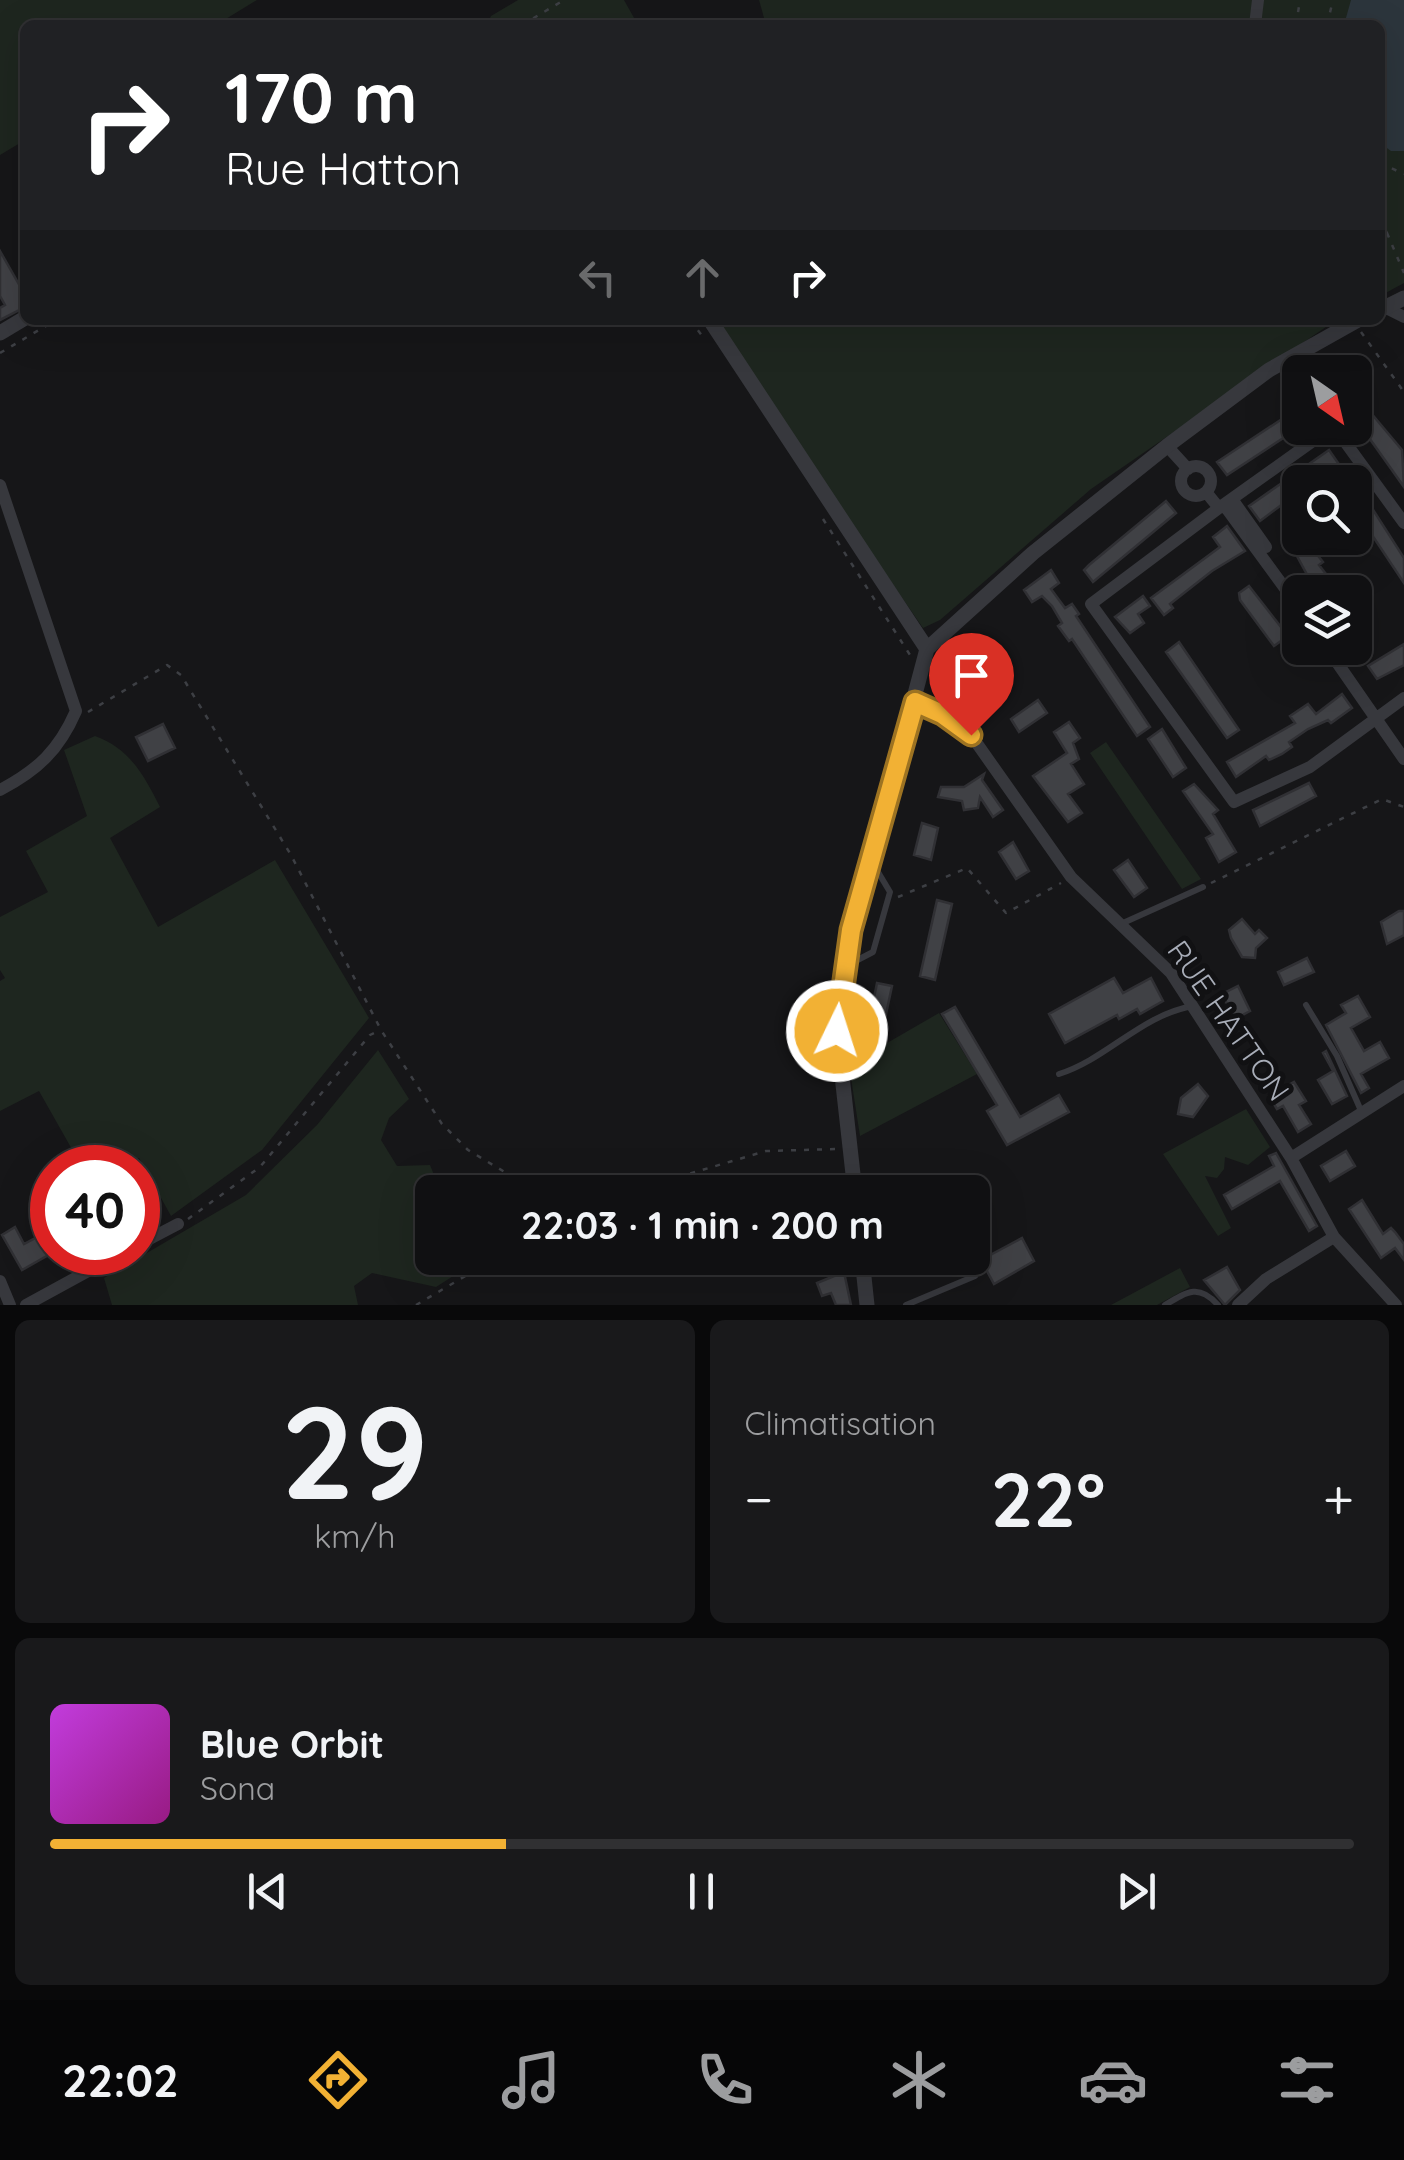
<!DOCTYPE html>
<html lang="fr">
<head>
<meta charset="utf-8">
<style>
  :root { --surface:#101012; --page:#19191b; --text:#f1f3f6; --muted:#9c9d9f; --line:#303032; --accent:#f2b134 }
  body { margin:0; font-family:Quicksand,sans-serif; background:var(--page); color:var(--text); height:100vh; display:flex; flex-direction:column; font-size:38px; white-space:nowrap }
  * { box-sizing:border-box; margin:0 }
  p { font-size:32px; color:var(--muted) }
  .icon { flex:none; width:55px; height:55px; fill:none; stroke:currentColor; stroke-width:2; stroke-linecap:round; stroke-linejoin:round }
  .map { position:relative; height:1305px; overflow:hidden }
  .drawer { display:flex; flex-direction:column; gap:15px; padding:15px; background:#09090a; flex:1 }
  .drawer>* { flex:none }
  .guide { position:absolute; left:20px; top:20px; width:1365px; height:305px; border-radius:15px; box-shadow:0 10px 40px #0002,0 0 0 2px var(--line); background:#202124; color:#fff; overflow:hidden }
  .needle { width:65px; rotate:146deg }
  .controls { position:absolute; left:1282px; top:355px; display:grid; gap:20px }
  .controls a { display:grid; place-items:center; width:90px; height:90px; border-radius:15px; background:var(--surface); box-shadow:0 10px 40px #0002,0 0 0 2px var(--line); font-size:50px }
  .speed { position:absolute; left:30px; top:1145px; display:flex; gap:20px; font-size:50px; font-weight:700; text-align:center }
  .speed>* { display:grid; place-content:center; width:130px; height:130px; border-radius:50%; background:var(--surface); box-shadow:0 10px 40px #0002,0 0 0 2px var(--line); line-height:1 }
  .speed .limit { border:15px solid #d22; background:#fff; color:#111 }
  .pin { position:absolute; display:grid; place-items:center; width:85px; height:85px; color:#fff; margin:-102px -42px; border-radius:50% 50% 50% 0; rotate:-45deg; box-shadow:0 0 10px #0007 }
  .pin .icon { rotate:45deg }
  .me { position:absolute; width:110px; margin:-55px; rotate:4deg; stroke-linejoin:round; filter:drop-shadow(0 0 8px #0008) }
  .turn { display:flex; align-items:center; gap:35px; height:210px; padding:0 40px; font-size:45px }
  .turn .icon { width:130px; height:130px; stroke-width:2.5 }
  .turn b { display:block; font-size:70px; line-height:85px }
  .lanes { display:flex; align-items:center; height:95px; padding:0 40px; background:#0003; justify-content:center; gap:50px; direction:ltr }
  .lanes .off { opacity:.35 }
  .big { font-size:75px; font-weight:800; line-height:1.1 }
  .drawer .widget { flex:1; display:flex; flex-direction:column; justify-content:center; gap:15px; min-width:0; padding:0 35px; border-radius:15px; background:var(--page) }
  .drawer .dial { align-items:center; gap:0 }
  .dial b { font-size:130px; line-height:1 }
  .song { display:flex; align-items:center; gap:30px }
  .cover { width:120px; height:120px; border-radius:15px; background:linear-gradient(135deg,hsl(290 70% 55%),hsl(310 70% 35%)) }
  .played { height:10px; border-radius:5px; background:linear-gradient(90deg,var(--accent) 35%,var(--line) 35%) }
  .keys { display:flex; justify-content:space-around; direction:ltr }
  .heat { display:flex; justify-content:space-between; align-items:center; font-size:55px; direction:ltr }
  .drawer .tiles { flex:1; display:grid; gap:15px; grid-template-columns:1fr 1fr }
  .widget:last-child { grid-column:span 2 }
  .trip { position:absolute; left:415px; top:1175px; width:575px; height:100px; border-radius:15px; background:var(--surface); box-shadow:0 10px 40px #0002,0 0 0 2px var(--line); font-weight:800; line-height:100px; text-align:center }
  .menu { display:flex; height:160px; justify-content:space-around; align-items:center; background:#060607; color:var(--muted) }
  .menu .icon { width:70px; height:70px }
  .menu .selected { color:var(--accent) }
  .menu b { font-size:45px; color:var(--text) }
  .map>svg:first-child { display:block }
</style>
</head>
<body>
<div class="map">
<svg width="1404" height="1305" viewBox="0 0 1404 1305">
  <rect width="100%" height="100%" fill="#161618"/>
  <path fill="#1e261f" d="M 0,0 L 257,0 L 216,25 L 25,25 L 25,140 L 0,155 Z
    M 518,0 L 624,0 L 638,25 L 487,25 L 491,16 Z
    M 759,0 L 1257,0 L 1253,25 L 766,25 Z
    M 1263,0 L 1404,0 L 1404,283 L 1380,296 L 1380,25 L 1259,25 Z
    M 710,320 L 1336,320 L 1091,489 L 940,620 L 923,628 Z
    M 95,736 C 129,748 144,775 160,807 L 110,838 L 158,927 L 275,860 L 369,1018 L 262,1150 L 171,1216 L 139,1158 L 118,1167 L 82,1167 L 39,1091 L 0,1111 L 0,981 L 5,978 L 0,970 L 0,917 L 48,892 L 26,851 L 87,816 L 64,750 Z
    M 1106,742 L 1201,879 L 1182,889 L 1090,753 Z
    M 939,1013 L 977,1074 L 860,1136 L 849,1065 Z
    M 378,1050 L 409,1099 L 389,1118 L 381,1140 L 397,1166 L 430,1165 L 441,1192 L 432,1192 L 432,1258 L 466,1258 L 469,1266 L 436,1287 L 372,1273 L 354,1286 L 358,1305 L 112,1305 L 104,1278 L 246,1195 L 317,1125 Z
    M 1246,1109 L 1270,1147 L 1248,1165 L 1225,1157 L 1224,1169 L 1217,1178 L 1205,1176 L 1231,1228 L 1218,1236 L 1163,1154 Z
    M 1180,1268 L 1190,1287 L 1157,1305 L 1111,1305 Z"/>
  <path fill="#2c353c" d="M 1351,0 L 1404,0 L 1404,151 L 1391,151 L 1380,143 L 1380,25 L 1344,25 Z"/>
  <path fill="#404145" stroke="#303034" stroke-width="2.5" d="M 0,251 L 25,295 L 25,307 L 0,320 L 0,308 L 5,305 L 0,296 Z
    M 1355,394 L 1402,450 L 1404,487 L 1355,418 Z
    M 1300,407 L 1300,427 L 1227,475 L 1217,462 Z
    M 1329,450 L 1345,473 L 1331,482 L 1324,474 L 1312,482 L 1300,482 L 1300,491 L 1260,521 L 1249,506 Z
    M 1166,501 L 1176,513 L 1093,582 L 1084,570 L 1089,565 Z
    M 1370,505 L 1404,558 L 1404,583 L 1358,514 Z
    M 1227,526 L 1245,551 L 1212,571 L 1170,604 L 1173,608 L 1164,615 L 1151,598 L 1220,547 L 1213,537 Z
    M 1304,538 L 1323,562 L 1319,565 L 1340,592 L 1319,592 L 1310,580 L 1291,545 Z
    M 1051,570 L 1059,583 L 1051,589 L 1065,608 L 1072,604 L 1079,614 L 1076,616 L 1150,727 L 1137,736 L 1072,639 L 1069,641 L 1058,626 L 1062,623 L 1052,606 L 1042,596 L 1032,602 L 1024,590 Z
    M 1249,586 L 1288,636 L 1274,646 L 1240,600 L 1239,593 Z
    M 1143,596 L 1150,606 L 1138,614 L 1144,623 L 1130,633 L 1115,617 Z
    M 1179,642 L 1239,730 L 1227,738 L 1166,652 Z
    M 1404,644 L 1404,665 L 1377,679 L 1368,666 Z
    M 957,682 L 982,720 L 974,725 L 947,689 Z
    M 1342,694 L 1352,708 L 1331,723 L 1328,720 L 1308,729 L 1289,742 L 1292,747 L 1282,754 L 1269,760 L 1266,756 L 1236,777 L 1227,762 L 1295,723 L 1290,716 L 1308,704 L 1316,714 Z
    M 1038,700 L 1047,713 L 1019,732 L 1011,719 Z
    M 1069,722 L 1080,738 L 1073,743 L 1079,759 L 1071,764 L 1084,784 L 1068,794 L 1082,813 L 1068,822 L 1033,776 L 1067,753 L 1054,732 Z
    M 163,724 L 175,748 L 148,761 L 136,737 Z
    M 1162,729 L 1186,768 L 1173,777 L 1148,739 Z
    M 984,774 L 982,780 L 1003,810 L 993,817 L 980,797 L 978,808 L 964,810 L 962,801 L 938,797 L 941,787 L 964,787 Z
    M 1309,783 L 1316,796 L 1260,826 L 1253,810 Z
    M 1194,784 L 1218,810 L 1213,814 L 1236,852 L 1219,862 L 1206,838 L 1213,834 L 1183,791 Z
    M 922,823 L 938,828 L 931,860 L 914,855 Z
    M 1013,842 L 1029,871 L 1016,879 L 999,852 Z
    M 1128,860 L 1147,888 L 1134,897 L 1114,870 Z
    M 937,900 L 952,904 L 935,980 L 920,976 Z
    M 1399,911 L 1404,911 L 1404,935 L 1387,944 L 1381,922 Z
    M 1242,919 L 1255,934 L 1259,930 L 1267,938 L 1256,948 L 1255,958 L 1242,957 L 1231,938 L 1229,930 Z
    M 1307,958 L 1314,972 L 1284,985 L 1278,972 Z
    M 1114,978 L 1123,993 L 1151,978 L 1163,1001 L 1140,1014 L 1137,1009 L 1119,1019 L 1117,1015 L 1065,1043 L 1049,1014 Z
    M 877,983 L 892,986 L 885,1019 L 870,1017 Z
    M 1238,986 L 1250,1011 L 1235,1019 L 1222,994 Z
    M 1358,996 L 1370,1017 L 1351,1028 L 1364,1051 L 1380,1042 L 1389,1058 L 1361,1074 L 1369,1088 L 1361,1093 L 1326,1025 L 1346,1013 L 1341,1005 Z
    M 955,1007 L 1020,1117 L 1059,1095 L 1069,1112 L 1007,1145 L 987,1111 L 997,1105 L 942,1014 Z
    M 1326,1051 L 1347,1096 L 1332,1104 L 1318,1080 L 1333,1071 L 1323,1053 Z
    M 1294,1082 L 1306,1101 L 1299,1105 L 1311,1124 L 1298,1132 L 1283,1106 L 1277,1109 L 1269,1096 Z
    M 1198,1084 L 1208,1096 L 1193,1117 L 1178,1114 L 1181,1098 Z
    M 1346,1151 L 1355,1166 L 1330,1181 L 1321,1166 Z
    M 1276,1153 L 1317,1226 L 1309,1231 L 1280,1181 L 1232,1209 L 1224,1195 L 1274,1166 L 1269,1156 Z
    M 1362,1200 L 1383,1234 L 1391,1228 L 1395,1232 L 1404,1244 L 1404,1260 L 1395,1248 L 1381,1258 L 1349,1209 Z
    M 15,1227 L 24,1244 L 52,1229 L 52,1253 L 22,1270 L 2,1235 Z
    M 1022,1238 L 1034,1261 L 994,1284 L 981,1260 Z
    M 1227,1267 L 1240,1290 L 1225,1305 L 1204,1280 Z
    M 844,1272 L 851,1305 L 836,1305 L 831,1293 L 822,1296 L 817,1283 Z"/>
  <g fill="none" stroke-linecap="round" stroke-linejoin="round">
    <path stroke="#3d3f44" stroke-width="2.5" stroke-dasharray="5 8" stroke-linecap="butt" d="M 522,25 L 564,0
      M 1296,25 L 1300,0
      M 1327,25 L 1333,0
      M 1380,163 L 1404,174
      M 1380,220 L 1387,233 L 1380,251
      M 1387,233 L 1404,273
      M 690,320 L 703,337
      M 1361,332 L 1404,392
      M 0,353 L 56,320
      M 823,519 L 910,655
      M 88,712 L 167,665 L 181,675 L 291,855 L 381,1030 L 442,1124 L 468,1150 L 508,1174 L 581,1192
      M 1211,883 L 1382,799 L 1404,807
      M 898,897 L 967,868 L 1006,913 L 1061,883
      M 628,1192 L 766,1151 L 836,1149
      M 188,1219 L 260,1167 L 370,1035 L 380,1030
      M 416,1305 L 496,1258"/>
    <path stroke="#37383d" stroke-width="6" d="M 1123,923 L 1203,887
      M 846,966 L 873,952 L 890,892 L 872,862
      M 1306,1005 L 1337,1056 L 1362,1113
      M 1059,1074 C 1107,1059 1141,1015 1193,1006
      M 906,1305 L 975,1276
      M 1165,1305 C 1188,1291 1199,1284 1218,1305"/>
    <path stroke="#37383d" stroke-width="12" d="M 1255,25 L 1258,0
      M 1386,308 L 1404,317
      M 1335,428 L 1404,523
      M 1167,446 L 1188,469
      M1181 481a15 15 0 1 1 30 0a15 15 0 1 1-30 0Z
      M 0,485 L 76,711 C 59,750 38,770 0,790
      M 1206,492 L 1219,508 L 1091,604 L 1234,802 L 1310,767 L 1404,698
      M 1232,499 L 1266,547
      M 1224,505 L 1300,609
      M 1219,508 L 1331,428
      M 1327,648 L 1404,759
      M 915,702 L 942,714 L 971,735 L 1071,877 L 1171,973 L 1291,1158 L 1334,1237 L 1396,1305
      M 1291,1158 L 1404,1086
      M 138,1245 L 178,1224
      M 0,1281 L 10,1305
      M 26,1305 L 123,1252
      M 1238,1305 L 1266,1279 L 1334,1237"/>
    <path stroke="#37383d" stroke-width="15" d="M 1380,310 L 1404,298
      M 710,320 L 927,649
      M 0,333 L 25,318
      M 855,1192 L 837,1031 L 842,968 L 927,649 L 1033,553 L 1167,446 L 1269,370 L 1358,320
      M 862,1258 L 867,1305"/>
  </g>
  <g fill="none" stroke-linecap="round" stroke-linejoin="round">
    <g stroke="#9d7322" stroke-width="25">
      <path id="route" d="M 837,1031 L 851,930 L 915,702 L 942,714 L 971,735"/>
    </g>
    <use href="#route" stroke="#f2b134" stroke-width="18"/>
  </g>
  <g text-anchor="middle" stroke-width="10" stroke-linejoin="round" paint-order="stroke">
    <g font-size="30" fill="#a8adb8" stroke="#111113">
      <text transform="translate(1228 1021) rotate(55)" y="10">RUE HATTON</text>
    </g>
  </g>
</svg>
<div class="controls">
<a><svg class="needle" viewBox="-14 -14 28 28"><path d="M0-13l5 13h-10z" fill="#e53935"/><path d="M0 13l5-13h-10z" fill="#9c9d9f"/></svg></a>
<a><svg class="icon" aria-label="search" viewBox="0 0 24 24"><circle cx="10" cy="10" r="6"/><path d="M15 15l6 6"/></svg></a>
<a><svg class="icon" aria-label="layers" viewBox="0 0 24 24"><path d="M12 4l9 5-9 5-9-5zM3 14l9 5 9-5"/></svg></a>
</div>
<div class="speed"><div class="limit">40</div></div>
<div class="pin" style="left:971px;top:735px;background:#d93025"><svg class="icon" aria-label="arrive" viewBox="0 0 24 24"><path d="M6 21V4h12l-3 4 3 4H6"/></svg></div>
<svg class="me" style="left:837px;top:1031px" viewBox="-20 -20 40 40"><circle r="17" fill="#f2b134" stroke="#fff" stroke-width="3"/><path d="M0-11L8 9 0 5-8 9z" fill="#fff"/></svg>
<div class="trip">22:03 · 1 min · 200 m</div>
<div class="guide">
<div class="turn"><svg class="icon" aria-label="right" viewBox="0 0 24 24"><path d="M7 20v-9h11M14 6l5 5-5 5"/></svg><div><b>170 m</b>Rue Hatton</div></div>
<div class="lanes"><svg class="icon off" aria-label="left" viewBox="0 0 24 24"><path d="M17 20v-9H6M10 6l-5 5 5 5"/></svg><svg class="icon off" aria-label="ahead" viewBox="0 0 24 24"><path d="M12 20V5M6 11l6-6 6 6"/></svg><svg class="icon" aria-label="right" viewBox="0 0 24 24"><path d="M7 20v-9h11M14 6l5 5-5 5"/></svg></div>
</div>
</div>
<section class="drawer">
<div class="tiles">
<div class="widget dial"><b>29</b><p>km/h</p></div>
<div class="widget"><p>Climatisation</p>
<div class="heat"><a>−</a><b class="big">22°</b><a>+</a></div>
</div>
<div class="widget">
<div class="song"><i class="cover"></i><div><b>Blue Orbit</b><p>Sona</p></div></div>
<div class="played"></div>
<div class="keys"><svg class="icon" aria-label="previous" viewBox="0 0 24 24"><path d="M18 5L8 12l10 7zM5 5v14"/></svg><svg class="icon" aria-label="pause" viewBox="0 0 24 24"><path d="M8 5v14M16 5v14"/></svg><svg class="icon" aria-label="next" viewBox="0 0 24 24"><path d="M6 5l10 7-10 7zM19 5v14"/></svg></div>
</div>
</div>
</section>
<nav class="menu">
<b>22:02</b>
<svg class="icon selected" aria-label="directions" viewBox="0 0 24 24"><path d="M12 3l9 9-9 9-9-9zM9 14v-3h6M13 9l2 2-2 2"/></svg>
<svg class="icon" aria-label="music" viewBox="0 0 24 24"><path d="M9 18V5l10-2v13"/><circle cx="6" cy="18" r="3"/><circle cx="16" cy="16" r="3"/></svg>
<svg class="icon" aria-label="phone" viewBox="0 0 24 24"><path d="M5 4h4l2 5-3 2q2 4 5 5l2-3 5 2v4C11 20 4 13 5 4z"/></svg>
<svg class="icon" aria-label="climate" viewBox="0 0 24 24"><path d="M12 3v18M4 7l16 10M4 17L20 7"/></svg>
<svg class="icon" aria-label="car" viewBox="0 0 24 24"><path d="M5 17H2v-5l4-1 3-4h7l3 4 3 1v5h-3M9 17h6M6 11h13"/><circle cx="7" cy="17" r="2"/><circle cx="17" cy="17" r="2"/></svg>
<svg class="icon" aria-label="filters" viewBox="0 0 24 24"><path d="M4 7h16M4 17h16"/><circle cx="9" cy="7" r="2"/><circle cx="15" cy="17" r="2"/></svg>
</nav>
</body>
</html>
